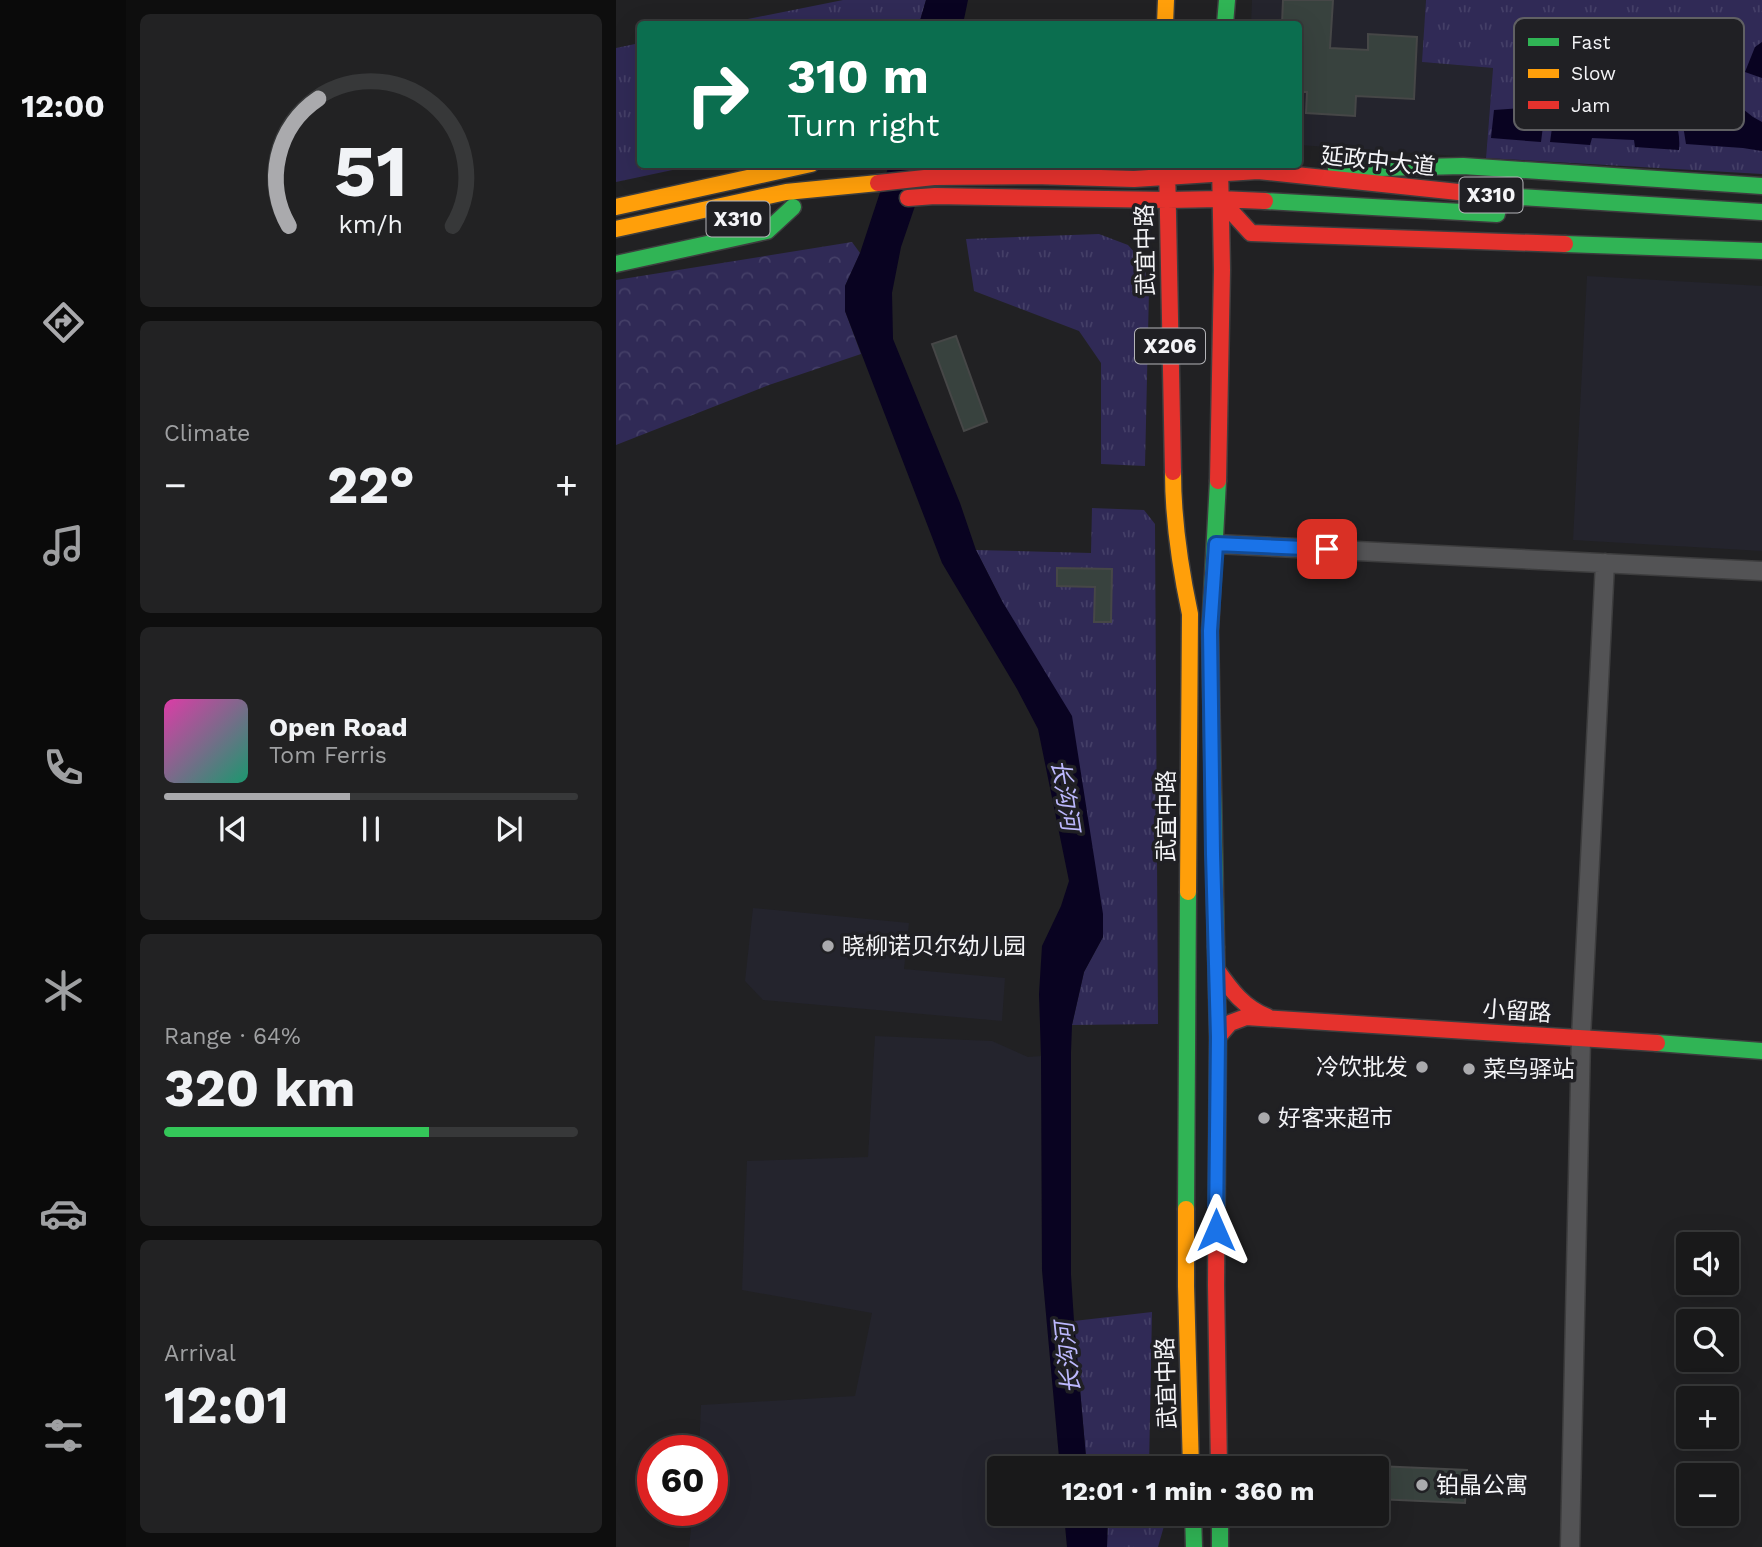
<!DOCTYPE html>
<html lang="en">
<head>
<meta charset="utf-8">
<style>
  :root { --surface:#19191a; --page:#222223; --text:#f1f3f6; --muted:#9fa0a2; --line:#373839; --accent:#aaaaad }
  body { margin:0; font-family:"Work Sans","Noto Sans SC",sans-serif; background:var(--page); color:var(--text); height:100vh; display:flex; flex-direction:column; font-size:26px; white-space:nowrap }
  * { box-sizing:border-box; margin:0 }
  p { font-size:23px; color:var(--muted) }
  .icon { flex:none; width:38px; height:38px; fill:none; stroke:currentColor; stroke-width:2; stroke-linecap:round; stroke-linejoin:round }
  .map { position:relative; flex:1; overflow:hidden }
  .details { display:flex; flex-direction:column; gap:14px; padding:14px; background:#0e0e0e; width:490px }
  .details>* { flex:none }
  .guide { position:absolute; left:21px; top:21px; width:665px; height:147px; border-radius:7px; box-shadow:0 7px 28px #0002,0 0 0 2px var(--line); background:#0b6e4f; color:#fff; overflow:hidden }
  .fabs { position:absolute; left:1060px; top:1232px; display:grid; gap:14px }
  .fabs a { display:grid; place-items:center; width:63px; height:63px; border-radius:7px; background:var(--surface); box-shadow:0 7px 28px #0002,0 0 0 2px var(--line); font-size:35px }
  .speed { position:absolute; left:21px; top:1435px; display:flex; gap:14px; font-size:35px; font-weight:700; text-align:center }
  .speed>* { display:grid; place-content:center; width:91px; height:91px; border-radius:50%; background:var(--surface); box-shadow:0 7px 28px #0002,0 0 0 2px var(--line); line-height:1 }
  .speed .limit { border:10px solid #d22; background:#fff; color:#111 }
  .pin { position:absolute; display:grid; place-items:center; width:60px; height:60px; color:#fff; margin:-30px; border-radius:14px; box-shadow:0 4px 10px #0006 }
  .me { position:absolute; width:77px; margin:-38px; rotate:0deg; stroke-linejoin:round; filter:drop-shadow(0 0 5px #0008) }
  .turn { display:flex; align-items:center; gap:24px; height:147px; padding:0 35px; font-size:32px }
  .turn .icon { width:91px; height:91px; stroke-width:2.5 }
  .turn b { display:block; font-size:49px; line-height:60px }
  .big { font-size:52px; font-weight:700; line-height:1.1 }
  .details .widget { flex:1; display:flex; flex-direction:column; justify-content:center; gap:10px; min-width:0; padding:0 24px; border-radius:10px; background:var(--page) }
  .details .dial { align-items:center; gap:0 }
  .dial svg { height:182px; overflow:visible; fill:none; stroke:var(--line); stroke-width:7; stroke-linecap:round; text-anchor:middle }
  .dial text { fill:var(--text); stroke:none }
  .song { display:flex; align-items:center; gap:21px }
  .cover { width:84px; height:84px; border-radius:10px; background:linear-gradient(135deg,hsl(320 70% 55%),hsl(160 70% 35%)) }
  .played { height:7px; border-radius:4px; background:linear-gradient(90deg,var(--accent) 45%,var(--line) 45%) }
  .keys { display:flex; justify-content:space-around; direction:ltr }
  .heat { display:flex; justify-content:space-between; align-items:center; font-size:38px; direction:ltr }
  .charge { height:10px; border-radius:5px; background:linear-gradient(90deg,#34c759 64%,var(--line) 0) }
  .trip { position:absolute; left:371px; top:1456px; width:402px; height:70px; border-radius:7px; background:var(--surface); box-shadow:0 7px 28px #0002,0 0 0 2px var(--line); font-weight:700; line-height:70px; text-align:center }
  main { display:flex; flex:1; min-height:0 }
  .tab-bar { display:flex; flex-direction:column; width:126px; justify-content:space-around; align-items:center; background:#0a0a0a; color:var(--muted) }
  .tab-bar .icon { width:49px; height:49px }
  .tab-bar .selected { color:var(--accent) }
  .tab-bar b { font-size:32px; color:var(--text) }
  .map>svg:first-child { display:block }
</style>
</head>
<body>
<main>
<nav class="tab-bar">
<b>12:00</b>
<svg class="icon selected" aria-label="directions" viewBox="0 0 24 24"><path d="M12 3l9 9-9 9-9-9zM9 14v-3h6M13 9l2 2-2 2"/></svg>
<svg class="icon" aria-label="music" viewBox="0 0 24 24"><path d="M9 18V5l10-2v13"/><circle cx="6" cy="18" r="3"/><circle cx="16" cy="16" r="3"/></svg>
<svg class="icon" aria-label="phone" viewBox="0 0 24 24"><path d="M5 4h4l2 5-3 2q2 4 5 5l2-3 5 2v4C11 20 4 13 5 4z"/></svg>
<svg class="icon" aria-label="climate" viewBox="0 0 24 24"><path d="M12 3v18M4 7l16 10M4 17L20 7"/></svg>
<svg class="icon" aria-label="car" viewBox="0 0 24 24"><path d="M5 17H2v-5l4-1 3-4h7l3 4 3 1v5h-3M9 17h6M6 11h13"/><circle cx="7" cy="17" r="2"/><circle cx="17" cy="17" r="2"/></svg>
<svg class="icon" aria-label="filters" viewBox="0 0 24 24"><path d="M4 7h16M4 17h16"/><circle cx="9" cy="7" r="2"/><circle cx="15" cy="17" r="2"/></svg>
</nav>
<section class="details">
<div class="widget dial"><svg viewBox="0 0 100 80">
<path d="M14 69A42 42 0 1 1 86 69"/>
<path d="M14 69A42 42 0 0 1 27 13" stroke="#aaaaad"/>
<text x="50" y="56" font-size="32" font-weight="700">51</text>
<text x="50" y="72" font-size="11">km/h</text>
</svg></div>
<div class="widget"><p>Climate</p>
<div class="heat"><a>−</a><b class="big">22°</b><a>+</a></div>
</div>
<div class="widget">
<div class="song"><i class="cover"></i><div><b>Open Road</b><p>Tom Ferris</p></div></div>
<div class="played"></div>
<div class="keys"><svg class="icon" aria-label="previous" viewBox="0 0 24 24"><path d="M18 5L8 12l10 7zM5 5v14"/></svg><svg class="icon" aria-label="pause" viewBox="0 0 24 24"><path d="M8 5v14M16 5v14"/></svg><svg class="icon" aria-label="next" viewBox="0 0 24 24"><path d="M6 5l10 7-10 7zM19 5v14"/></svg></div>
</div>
<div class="widget"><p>Range · 64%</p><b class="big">320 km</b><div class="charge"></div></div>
<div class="widget"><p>Arrival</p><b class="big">12:01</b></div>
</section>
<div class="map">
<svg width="1146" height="1547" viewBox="0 0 1146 1547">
  <defs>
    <pattern id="forest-crowns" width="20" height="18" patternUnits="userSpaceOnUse" patternTransform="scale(1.75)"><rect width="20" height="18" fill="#302a56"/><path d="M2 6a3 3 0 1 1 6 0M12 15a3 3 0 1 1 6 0" fill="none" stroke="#443f67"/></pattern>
    <pattern id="park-tufts" width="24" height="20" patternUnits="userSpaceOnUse" patternTransform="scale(1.75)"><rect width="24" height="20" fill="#302a56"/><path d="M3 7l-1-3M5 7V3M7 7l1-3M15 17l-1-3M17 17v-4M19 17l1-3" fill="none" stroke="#443f67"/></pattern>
  </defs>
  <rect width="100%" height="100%" fill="#212123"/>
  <path fill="#24242d" d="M 636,0 L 810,0 L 807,62 L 877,68 L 870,158 L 683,145 L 682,24 L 635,24 Z
    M 971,276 L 1146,286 L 1146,551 L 957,540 Z
    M 137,908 L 293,923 L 288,969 L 389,978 L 386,1021 L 147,1000 L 129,981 Z
    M 259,1036 L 376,1041 L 412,1057 L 425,1056 L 426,1270 L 444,1468 L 383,1468 L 383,1514 L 448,1514 L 451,1547 L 73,1547 L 77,1510 L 96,1510 L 96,1451 L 83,1451 L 85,1405 L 239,1396 L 256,1313 L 126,1290 L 131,1161 L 252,1157 Z"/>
  <path fill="url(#forest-crowns)" d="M 236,242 L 244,253 L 229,286 L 229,311 L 245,354 L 153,385 L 0,445 L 0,280 Z"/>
  <path fill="url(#park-tufts)" d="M 227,0 L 310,0 L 303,24 L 107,24 Z
    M 810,0 L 1146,0 L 1146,174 L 870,158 L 877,68 L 806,62 Z
    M 24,43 L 24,164 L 80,165 L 0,182 L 0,48 Z
    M 483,234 L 512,245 L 527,262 L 533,290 L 529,466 L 485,464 L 485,363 L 463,331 L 358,291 L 350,239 Z
    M 476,508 L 528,510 L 539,524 L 542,1024 L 456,1025 L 468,972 L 487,937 L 386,601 L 360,550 L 475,553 Z
    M 536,1312 L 533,1468 L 474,1468 L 470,1457 L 458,1321 Z
    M 492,1514 L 533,1514 L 548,1526 L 542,1547 L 491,1547 Z"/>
  <path fill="#090321" d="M 310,0 L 352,0 L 347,24 L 303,24 Z
    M 1146,42 L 1146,78 L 1129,72 L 1139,47 Z
    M 1013,89 L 1045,95 C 1057,113 1065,127 1063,150 L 1019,147 L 1018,140 L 976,138 L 974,145 L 934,142 L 936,128 L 947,103 L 987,92 Z
    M 1109,95 L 1137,117 L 1146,122 L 1146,151 L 1127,148 L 1070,144 L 1066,119 L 1052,97 L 1087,108 Z
    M 935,106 L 927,126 L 925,142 L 875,138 L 878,110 Z
    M 273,165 L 313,165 L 285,247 L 276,293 L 277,339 L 344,503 L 360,550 L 386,601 L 456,716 L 487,914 L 487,937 L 468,972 L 456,1025 L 455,1052 L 455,1275 L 458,1321 L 470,1457 L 474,1468 L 444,1468 L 426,1270 L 425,1056 L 423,994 L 426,946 L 445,906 L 453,881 L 422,729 L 401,689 L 326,563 L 229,311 L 229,286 L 244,253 Z
    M 448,1514 L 492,1514 L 491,1547 L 451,1547 Z"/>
  <path fill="#38423e" stroke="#464747" stroke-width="2" d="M 667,0 L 717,0 L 714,48 L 752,50 L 752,34 L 801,37 L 798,99 L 740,96 L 739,116 L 690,113 L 691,92 L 682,92 L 682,24 L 666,24 Z
    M 340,336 L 371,422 L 348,431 L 316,344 Z
    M 441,568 L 496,569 L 495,622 L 478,622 L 479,587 L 441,586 Z
    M 761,1466 L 851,1470 L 849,1503 L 761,1499 Z"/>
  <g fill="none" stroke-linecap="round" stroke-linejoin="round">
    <g stroke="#3d3d3e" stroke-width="21">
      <path id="street" d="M 600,544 L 1146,571
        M 954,1547 L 965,1038 L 989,563"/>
    </g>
    <g stroke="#3d3d3e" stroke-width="19">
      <path id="fast" d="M 609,24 L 611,0
        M 720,169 L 847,166 L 1146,186
        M 871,195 L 1146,212
        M 649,201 L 881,214
        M 949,244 L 1146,251
        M 0,264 L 151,231 L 177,207
        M 600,947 L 594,631 L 602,481
        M 1041,1043 L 1146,1051
        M 570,1209 L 572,892
        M 577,1514 L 578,1547
        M 604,1514 L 604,1547"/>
    </g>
    <g stroke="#3d3d3e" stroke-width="19">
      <path id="slow" d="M 549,24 L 550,0
        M 0,207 L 195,164
        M 0,229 L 170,192 L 262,183
        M 557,472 C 557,520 564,567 574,614 L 572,892
        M 570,1209 L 570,1286 L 575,1468"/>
    </g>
    <g stroke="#3d3d3e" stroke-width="19">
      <path id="jam" d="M 551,164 L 557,472
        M 262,183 L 318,177 L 418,176 L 518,179 L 642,171 L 871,195
        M 292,198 L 319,196 L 551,200 L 604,199 L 649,201
        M 604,199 L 635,233 L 949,244
        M 602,481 L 606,270 L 604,164
        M 600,947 L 602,1037 L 600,1285 L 603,1468
        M 601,970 C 615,990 628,1008 652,1017
        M 602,1037 L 614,1023 L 630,1017 L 1041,1043"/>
    </g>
    <use href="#street" stroke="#535355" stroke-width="18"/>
    <use href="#fast" stroke="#30b455" stroke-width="16"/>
    <use href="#slow" stroke="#ff9f0a" stroke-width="16"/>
    <use href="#jam" stroke="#e5322d" stroke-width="16"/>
  </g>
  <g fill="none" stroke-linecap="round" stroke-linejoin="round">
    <g stroke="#114b97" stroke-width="18">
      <path id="route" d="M 600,1230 L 602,1037 L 597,854 L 594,631 L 600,544 L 711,549"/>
    </g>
    <use href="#route" stroke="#1a73e8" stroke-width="12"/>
  </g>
  <g fill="#aaaaad" stroke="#202024" stroke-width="2.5">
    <circle cx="212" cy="946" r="7"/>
    <circle cx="806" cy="1067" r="7"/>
    <circle cx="853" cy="1069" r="7"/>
    <circle cx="648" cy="1118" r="7"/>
    <circle cx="806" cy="1485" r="7"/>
  </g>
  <g text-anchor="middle" stroke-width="7" stroke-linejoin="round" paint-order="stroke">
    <g fill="#202024" stroke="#b4b4b8" stroke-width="2">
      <rect x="843.5" y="177.5" width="63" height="35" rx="5"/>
      <rect x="90.5" y="201.5" width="63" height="35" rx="5"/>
      <rect x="519" y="328.5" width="70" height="35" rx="5"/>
    </g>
    <g font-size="21" font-weight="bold" fill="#f4f4f7">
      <text x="875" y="202">X310</text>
      <text x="122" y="226">X310</text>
      <text x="554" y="353">X206</text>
    </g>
    <g font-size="23" fill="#f4f4f7" stroke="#202024">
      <text transform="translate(762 161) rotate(6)" y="8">延政中大道</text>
      <text transform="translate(529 250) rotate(-91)" y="8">武宜中路</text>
      <text transform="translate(550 816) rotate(-90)" y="8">武宜中路</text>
      <text transform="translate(901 1011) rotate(4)" y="8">小留路</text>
      <text transform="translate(550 1383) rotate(-92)" y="8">武宜中路</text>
    </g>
    <g font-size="23" fill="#f4f4f7" stroke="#202024" text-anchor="start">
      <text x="226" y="954">晓柳诺贝尔幼儿园</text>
      <text x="792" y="1075" text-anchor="end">冷饮批发</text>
      <text x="867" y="1077">菜鸟驿站</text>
      <text x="662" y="1126">好客来超市</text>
      <text x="820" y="1493">铂晶公寓</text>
    </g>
    <g font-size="24" font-style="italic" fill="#bcb8fd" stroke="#202024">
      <text transform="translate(449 795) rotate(81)" y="8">长沟河</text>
      <text transform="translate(452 1358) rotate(-96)" y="8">长沟河</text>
    </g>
  </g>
  <rect x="898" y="18" width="230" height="112" rx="10" fill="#202024" stroke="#606063" stroke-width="2"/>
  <rect x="912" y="38" width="31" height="8" fill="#30b455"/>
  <rect x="912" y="69" width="31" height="9" fill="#ff9f0a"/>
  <rect x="912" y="101" width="31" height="8" fill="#e5322d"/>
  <g font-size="19" fill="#f4f4f7">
    <text x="955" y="49">Fast</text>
    <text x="955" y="80">Slow</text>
    <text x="955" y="112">Jam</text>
  </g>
</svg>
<div class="fabs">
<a><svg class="icon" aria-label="sound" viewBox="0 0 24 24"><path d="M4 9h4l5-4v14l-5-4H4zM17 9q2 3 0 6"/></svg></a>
<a><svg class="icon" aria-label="search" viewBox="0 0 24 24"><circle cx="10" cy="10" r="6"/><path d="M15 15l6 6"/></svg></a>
<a>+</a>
<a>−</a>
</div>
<div class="speed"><div class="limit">60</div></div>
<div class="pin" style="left:711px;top:549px;background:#d93025"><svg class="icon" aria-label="arrive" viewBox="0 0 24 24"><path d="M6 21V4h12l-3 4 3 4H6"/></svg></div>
<svg class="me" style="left:600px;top:1230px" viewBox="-20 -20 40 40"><path d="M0-17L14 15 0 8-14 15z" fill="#1a73e8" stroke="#fff" stroke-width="4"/></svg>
<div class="trip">12:01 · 1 min · 360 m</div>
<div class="guide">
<div class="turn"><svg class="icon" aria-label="right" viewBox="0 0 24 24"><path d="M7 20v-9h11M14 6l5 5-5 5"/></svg><div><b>310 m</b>Turn right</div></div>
</div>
</div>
</main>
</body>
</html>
